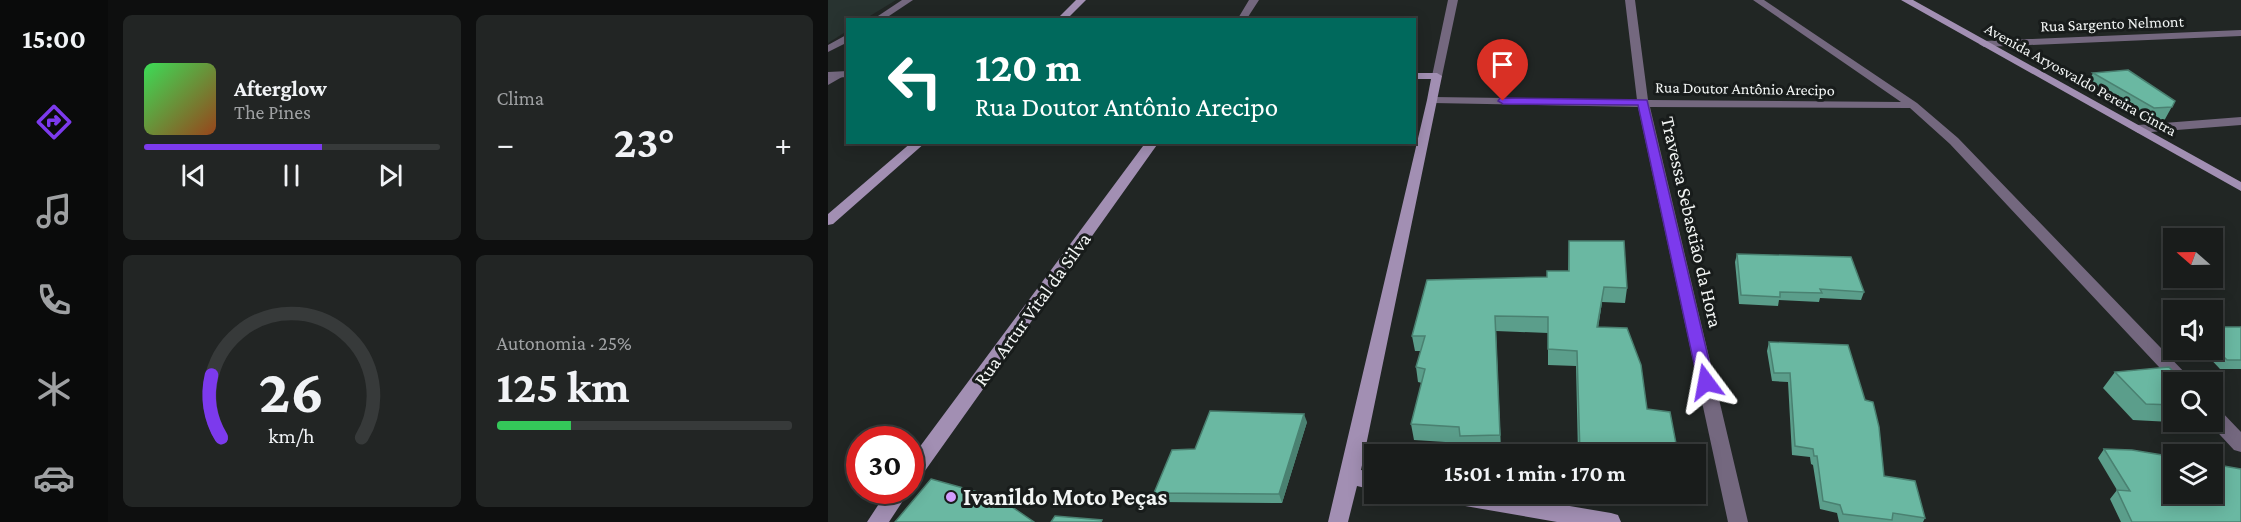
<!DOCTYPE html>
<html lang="pt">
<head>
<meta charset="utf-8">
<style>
  :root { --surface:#191c1b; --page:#222524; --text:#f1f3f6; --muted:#9fa1a3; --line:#373a3a; --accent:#7c3aed }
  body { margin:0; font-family:"Crimson Pro",serif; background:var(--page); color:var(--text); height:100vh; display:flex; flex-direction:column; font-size:22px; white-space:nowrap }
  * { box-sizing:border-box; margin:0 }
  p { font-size:20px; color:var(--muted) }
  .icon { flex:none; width:33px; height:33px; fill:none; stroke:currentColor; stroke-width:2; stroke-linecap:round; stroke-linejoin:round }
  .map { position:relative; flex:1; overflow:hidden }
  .side { display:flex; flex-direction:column; gap:15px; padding:15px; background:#0e0f0f; width:720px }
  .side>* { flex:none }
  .hud { position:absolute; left:18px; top:18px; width:570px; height:126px; border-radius:0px; box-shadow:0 3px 15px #0003,0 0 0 2px var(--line); background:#00695c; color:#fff; overflow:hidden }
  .needle { width:39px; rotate:290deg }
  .buttons { position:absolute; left:1335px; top:228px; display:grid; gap:12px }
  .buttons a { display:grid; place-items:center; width:60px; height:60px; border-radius:0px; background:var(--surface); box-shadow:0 3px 15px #0003,0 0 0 2px var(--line); font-size:30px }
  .speed { position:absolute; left:18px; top:426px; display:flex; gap:12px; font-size:30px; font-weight:700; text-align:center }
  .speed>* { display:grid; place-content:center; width:78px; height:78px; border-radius:50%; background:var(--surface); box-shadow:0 3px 15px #0003,0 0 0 2px var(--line); line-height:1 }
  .speed .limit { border:9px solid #d22; background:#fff; color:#111 }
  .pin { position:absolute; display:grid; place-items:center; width:51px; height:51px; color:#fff; margin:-62px -26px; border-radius:50% 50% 50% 0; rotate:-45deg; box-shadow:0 0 6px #0007 }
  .pin .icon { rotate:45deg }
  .me { position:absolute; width:66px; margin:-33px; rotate:347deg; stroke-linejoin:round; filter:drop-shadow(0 0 4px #0008) }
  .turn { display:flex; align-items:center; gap:21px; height:126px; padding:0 30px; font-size:27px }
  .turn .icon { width:78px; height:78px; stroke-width:2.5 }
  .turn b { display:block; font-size:42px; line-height:51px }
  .big { font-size:45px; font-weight:700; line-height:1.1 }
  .side .widget { flex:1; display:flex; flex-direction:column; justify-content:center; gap:9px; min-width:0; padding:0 21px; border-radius:9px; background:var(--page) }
  .side .dial { align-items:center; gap:0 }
  .dial svg { height:156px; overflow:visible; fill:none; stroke:var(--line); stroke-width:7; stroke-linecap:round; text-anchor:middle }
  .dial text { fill:var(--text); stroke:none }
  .song { display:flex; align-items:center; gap:18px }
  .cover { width:72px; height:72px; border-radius:9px; background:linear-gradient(135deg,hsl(130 70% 55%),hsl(20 70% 35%)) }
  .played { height:6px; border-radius:3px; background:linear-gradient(90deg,var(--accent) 60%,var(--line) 60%) }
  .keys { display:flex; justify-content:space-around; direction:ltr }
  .heat { display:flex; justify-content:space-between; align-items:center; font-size:33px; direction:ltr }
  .charge { height:9px; border-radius:4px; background:linear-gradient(90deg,#34c759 25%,var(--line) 0) }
  .side .tiles { flex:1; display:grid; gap:15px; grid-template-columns:repeat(2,1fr) }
  .trip { position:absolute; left:536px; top:444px; width:342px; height:60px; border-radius:0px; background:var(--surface); box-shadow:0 3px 15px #0003,0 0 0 2px var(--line); font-weight:700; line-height:60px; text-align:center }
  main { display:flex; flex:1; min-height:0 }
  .tab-bar { display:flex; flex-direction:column; width:108px; justify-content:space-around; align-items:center; background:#0a0b0b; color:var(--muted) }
  .tab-bar .icon { width:42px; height:42px }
  .tab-bar .current { color:var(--accent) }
  .tab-bar b { font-size:27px; color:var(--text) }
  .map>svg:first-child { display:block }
</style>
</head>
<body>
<main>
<nav class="tab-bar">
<b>15:00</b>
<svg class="icon current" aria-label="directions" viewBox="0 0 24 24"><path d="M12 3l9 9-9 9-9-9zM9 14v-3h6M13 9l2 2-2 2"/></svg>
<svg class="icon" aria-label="music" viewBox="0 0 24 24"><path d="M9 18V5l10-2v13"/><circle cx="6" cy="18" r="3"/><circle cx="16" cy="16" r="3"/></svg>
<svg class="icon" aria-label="phone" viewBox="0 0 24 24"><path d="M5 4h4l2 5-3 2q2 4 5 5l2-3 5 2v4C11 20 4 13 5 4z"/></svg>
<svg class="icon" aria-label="climate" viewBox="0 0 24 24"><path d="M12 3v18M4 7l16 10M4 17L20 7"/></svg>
<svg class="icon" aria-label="car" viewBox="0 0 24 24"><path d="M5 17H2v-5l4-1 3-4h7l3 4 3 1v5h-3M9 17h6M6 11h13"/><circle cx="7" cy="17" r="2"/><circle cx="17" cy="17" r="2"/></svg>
</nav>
<section class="side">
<div class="tiles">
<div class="widget">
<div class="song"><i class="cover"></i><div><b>Afterglow</b><p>The Pines</p></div></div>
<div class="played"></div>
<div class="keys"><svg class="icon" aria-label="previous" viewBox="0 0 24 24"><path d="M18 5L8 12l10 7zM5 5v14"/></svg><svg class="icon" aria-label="pause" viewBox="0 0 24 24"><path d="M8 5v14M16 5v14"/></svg><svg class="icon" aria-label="next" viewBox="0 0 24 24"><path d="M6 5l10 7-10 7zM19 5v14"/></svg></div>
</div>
<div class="widget"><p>Clima</p>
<div class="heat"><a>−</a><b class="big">23°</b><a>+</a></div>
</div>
<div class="widget dial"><svg viewBox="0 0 100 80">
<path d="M14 69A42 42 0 1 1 86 69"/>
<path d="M14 69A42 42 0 0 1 9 37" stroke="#7c3aed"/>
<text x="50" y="56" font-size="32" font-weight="700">26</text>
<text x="50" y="72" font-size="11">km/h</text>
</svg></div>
<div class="widget"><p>Autonomia · 25%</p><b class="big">125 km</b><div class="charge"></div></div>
</div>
</section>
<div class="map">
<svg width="1413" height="522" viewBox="0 0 1413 522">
  <rect width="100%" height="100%" fill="#212624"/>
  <path fill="#283330" d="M 0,0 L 68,0 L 37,19 L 20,20 L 19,31 L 0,43 Z"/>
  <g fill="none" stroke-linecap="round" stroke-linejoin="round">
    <path fill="#74687f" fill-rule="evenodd" d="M 11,72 L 15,75 L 14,77 L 0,85 L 0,78 Z"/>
    <path fill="#74687f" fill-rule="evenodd" d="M 74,0 L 85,0 L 55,20 L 44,20 Z
      M 421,0 L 431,0 L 418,20 L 409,20 Z
      M 620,0 L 630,0 L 614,76 L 609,79 L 604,76 Z
      M 797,0 L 807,0 L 820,100 L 1073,102 L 925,0 L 936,0 L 1089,103 L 1130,138 L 1361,377 L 1364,382 L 1346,383 L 1122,144 L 1082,108 L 822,107 L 920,522 L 900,522 L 810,107 L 605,103 L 599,100 L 605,97 L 809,100 Z
      M 1413,30 L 1413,36 L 1156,47 L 1151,44 L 1156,41 Z
      M 20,34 L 20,42 L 0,52 L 0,45 Z
      M 20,71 L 20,77 L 0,78 L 0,72 Z
      M 1413,117 L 1413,125 L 1310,133 L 1304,129 L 1310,125 Z
      M 1384,407 L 1391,409 L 1413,432 L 1413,452 L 1406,450 L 1380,422 L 1384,422 Z"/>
    <path fill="#a28fb3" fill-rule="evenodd" d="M 248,0 L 258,0 L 238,20 L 228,20 Z
      M 1073,0 L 1085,0 L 1413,182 L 1413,191 Z
      M 586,73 L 609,73 L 614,76 L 533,470 L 546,472 L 546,490 L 529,486 L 520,522 L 500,522 L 599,100 L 603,79 L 586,79 Z
      M 84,142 L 98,142 L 5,224 L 0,225 L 0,214 Z
      M 318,142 L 331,142 L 89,482 L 82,484 L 82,460 Z
      M 60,490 L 82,490 L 61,522 L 39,522 Z
      M 610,494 L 670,494 L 783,513 L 790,515 L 793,522 L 729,522 L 620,503 L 613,500 Z"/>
  </g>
  <path fill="#5b9e8b" d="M 1265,73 L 1347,101 L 1336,121 L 1318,122 L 1258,87 Z
    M 741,241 L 799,288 L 797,303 L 774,302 L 770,327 L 819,409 L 850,454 L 750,454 L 748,366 L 720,365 L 720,333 L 668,331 L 673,450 L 634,452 L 633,443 L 586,440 L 583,424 L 594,383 L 590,382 L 588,367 L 593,351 L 587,351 L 584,336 L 719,277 L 740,271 Z
    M 909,254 L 1036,292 L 1033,300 L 992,298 L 991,302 L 951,300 L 950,306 L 911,304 L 907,262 Z
    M 1384,327 L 1413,327 L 1413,369 L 1392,369 L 1374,350 L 1384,350 Z
    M 941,342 L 1056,476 L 1097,518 L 1095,522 L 1011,522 L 1009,513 L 992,509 L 985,465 L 983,464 L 982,457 L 964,455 L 960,382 L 944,381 L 939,351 Z
    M 1287,372 L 1346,382 L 1346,422 L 1363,422 L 1362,423 L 1305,420 L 1275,388 Z
    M 479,422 L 454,503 L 330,502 L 326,493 L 367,449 Z
    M 1276,449 L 1413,522 L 1293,522 L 1282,499 L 1289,490 L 1270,458 Z"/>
  <path fill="#4a8171" d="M 776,287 L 774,302 L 768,343 L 769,327 Z
    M 476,414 L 479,422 L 454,503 L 451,494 Z"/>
  <path fill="#6ab8a2" stroke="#4a8171" stroke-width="1.5" d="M 1300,70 L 1347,101 L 1344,107 L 1326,108 L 1265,73 Z
    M 741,241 L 796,241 L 799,288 L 776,287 L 769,327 L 799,328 L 813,365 L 819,409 L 842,412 L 850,454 L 752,454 L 749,351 L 720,349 L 720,317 L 667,316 L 672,435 L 632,436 L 631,427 L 583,424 L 597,369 L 588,367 L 597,336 L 584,336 L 599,280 L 719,277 L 719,271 L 741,271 Z
    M 909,254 L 1023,257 L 1036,292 L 992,289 L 994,293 L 952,292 L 952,297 L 913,295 Z
    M 1384,327 L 1413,327 L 1413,360 L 1399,360 L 1384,345 Z
    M 941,342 L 1020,345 L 1037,400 L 1045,402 L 1051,427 L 1056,476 L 1087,481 L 1097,518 L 1065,513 L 1064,520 L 1015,514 L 1012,505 L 995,501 L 989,456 L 986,456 L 985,449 L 967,446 L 962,373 L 946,373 Z
    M 1341,367 L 1355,382 L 1346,382 L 1346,405 L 1318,404 L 1287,372 Z
    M 382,411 L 476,414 L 451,494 L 326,493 L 344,450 L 367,449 Z
    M 1276,449 L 1304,450 L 1346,457 L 1346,494 L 1384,494 L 1384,464 L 1413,469 L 1413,522 L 1304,522 L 1289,490 L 1302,491 Z
    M 103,479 L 171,498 L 206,522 L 67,522 Z
    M 227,516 L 274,520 L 273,522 L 223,522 Z"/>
  <path fill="#7c3aed" stroke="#51269a" stroke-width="1.5" d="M 672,98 L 819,100 L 886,382 L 884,386 L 878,388 L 873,386 L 870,382 L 810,105 L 675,104 L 670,101 Z"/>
  <circle fill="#d29cfd" stroke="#181c1b" stroke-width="2" cx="123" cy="497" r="6"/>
  <g text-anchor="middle" stroke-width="6" stroke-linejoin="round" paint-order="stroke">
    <g font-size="16" fill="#f2f5f4" stroke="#181c1b">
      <text transform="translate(1284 23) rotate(-2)" y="6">Rua Sargento Nelmont</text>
      <text transform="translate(1253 79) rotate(29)" y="6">Avenida Aryosvaldo Pereira Cintra</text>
      <text transform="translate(917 88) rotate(1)" y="6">Rua Doutor Antônio Arecipo</text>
    </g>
    <g font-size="20" fill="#f2f5f4" stroke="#181c1b">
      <text transform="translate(864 222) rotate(77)" y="7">Travessa Sebastião da Hora</text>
      <text transform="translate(204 309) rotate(-54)" y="7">Rua Artur Vital da Silva</text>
    </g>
    <g font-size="24" font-weight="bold" fill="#f2f5f4" stroke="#181c1b" text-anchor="start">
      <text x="135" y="505">Ivanildo Moto Peças</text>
    </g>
  </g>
</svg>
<div class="buttons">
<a><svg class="needle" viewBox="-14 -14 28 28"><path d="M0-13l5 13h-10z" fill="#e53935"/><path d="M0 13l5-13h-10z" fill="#9fa1a3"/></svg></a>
<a><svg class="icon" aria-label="sound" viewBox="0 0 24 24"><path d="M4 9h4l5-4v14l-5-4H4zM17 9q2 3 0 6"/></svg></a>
<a><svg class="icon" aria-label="search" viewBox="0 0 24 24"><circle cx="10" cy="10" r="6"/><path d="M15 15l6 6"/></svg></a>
<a><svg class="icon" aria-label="layers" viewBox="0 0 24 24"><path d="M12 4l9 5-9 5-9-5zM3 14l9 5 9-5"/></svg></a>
</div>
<div class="speed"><div class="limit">30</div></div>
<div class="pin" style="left:675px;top:101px;background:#d93025"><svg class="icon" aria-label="arrive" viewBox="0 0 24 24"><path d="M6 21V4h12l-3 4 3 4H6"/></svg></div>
<svg class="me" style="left:878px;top:382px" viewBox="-20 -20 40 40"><path d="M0-17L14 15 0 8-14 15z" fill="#7c3aed" stroke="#fff" stroke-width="4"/></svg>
<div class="trip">15:01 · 1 min · 170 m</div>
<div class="hud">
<div class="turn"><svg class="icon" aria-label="left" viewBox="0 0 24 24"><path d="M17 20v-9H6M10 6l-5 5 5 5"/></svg><div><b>120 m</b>Rua Doutor Antônio Arecipo</div></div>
</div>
</div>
</main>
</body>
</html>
